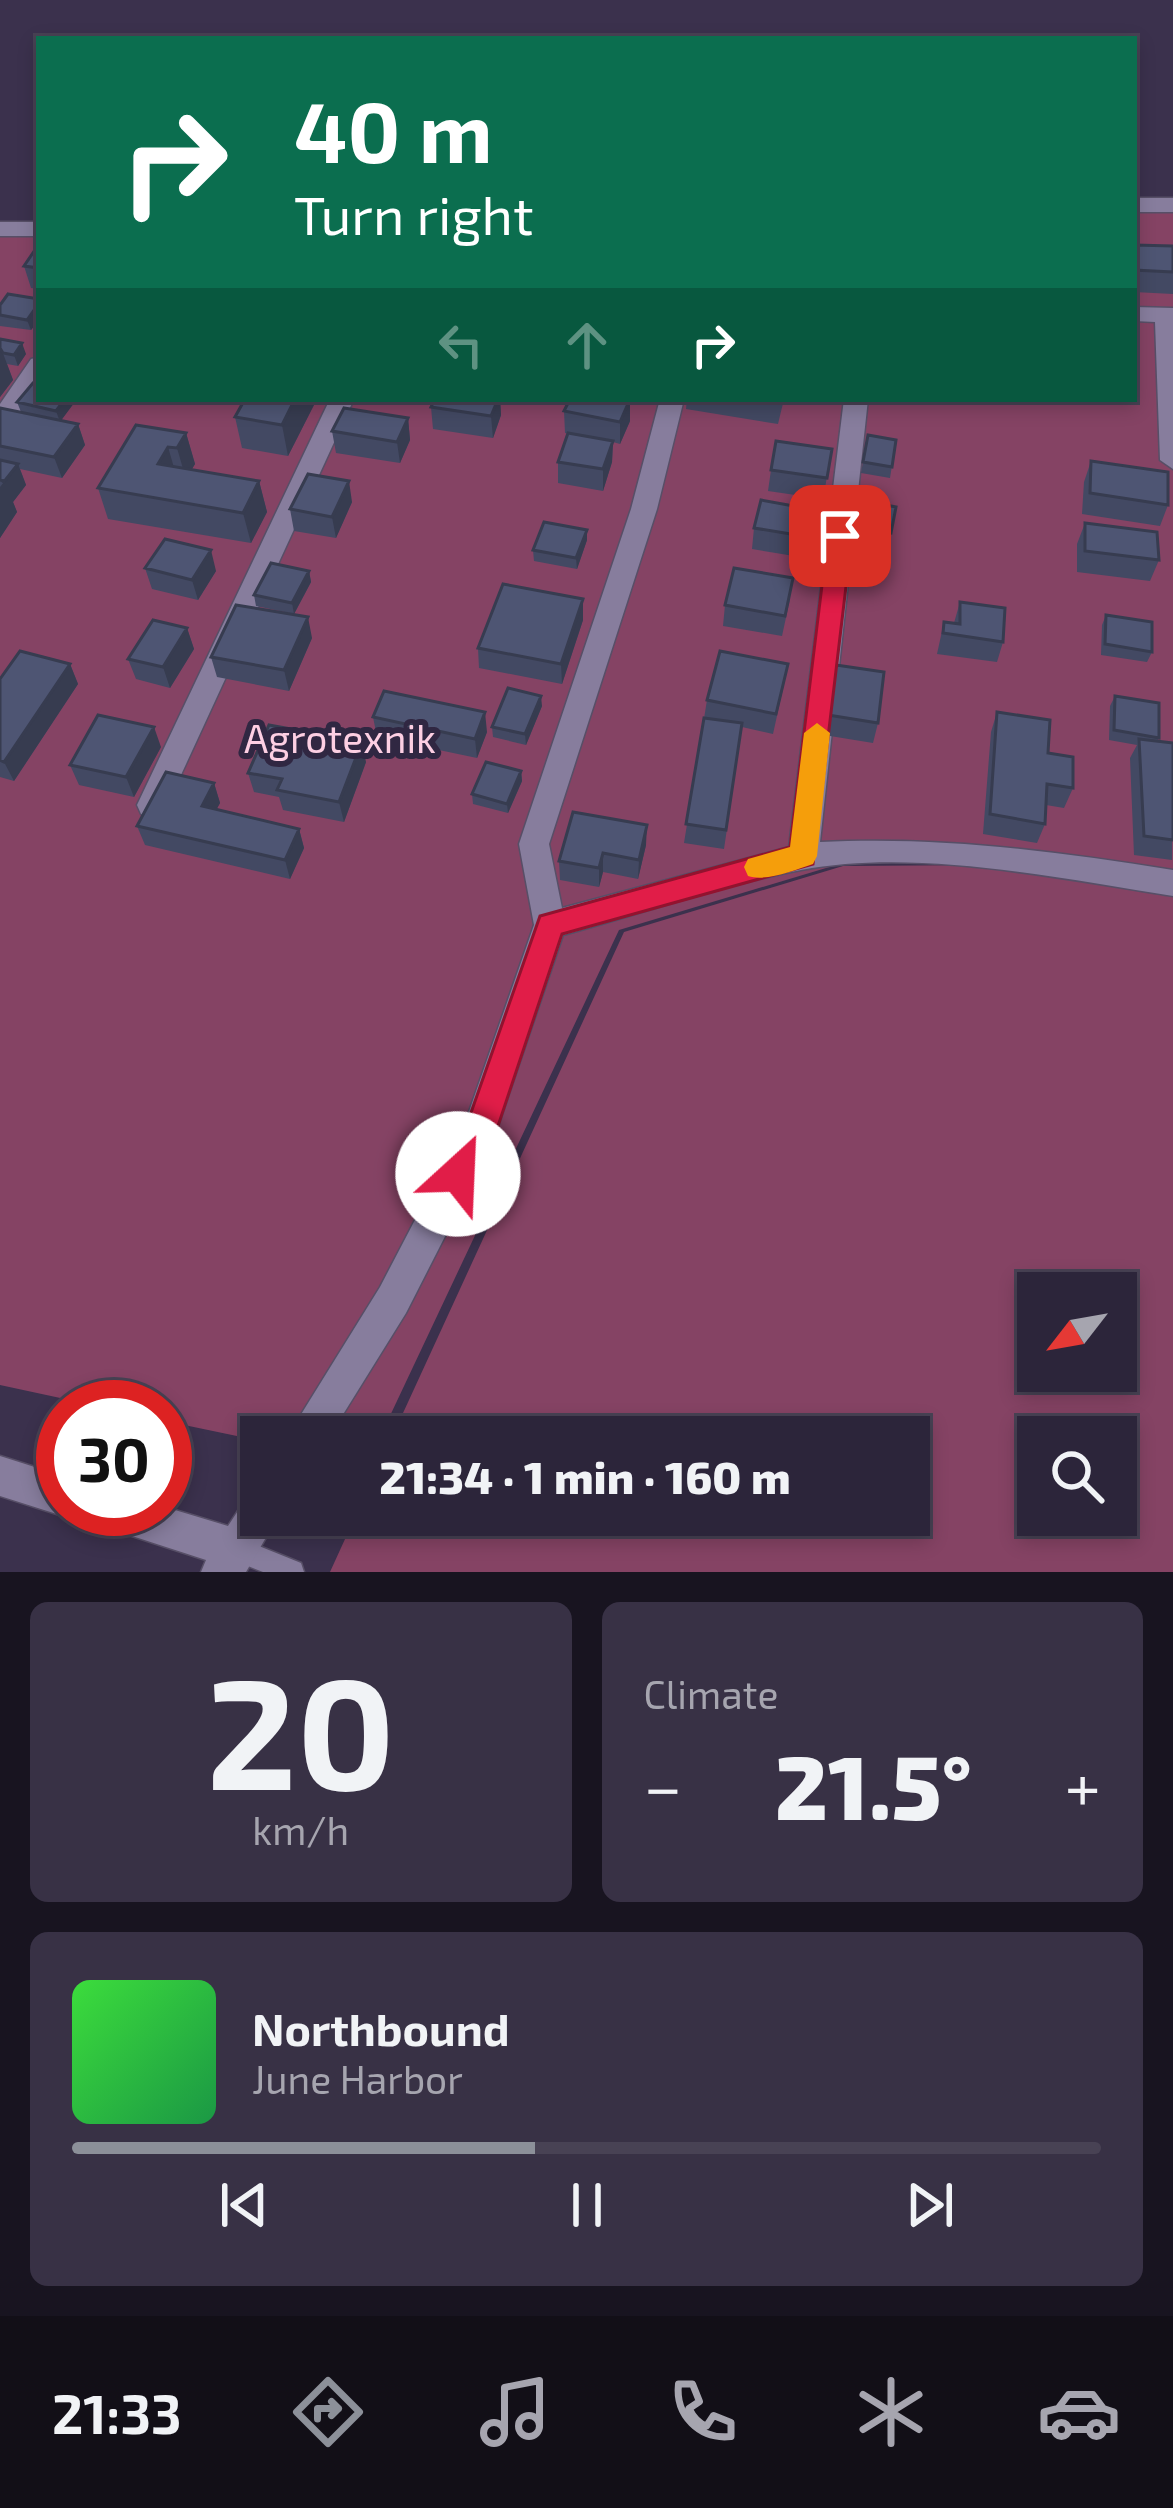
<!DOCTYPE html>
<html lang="en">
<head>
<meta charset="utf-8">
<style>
  :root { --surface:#2c253a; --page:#383145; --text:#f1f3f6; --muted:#a6a5af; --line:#484254; --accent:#8c9099 }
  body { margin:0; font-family:"Exo 2",sans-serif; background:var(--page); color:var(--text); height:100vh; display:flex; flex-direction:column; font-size:45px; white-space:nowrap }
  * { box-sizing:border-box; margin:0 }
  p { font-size:39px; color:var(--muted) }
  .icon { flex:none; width:66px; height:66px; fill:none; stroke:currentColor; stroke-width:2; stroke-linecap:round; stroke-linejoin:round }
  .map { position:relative; height:1572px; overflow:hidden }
  .panel { display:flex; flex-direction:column; gap:30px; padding:30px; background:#181420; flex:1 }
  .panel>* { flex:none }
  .hud { position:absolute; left:36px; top:36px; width:1101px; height:366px; border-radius:0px; box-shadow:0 6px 18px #0003,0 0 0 3px var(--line); background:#0b6e4f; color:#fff; overflow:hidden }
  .needle { width:78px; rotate:239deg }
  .controls { position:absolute; left:1017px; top:1272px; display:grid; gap:24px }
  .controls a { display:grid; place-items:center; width:120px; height:120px; border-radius:0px; background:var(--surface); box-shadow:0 6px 18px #0003,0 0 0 3px var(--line); font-size:60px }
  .speed { position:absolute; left:36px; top:1380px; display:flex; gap:24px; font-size:60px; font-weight:700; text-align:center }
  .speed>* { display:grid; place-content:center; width:156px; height:156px; border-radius:50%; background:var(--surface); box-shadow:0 6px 18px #0003,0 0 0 3px var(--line); line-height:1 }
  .speed .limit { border:18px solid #d22; background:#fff; color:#111 }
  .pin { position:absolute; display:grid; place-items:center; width:102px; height:102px; color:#fff; margin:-51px; border-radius:24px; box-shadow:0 6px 18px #0006 }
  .me { position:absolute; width:132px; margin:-66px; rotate:25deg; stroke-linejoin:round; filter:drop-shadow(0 0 9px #0008) }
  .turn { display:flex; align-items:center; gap:42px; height:252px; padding:0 60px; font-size:54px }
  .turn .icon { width:156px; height:156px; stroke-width:2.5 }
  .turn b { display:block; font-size:84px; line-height:102px }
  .lanes { display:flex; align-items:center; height:114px; padding:0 60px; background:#0003; justify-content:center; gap:60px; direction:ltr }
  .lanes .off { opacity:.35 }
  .big { font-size:90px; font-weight:800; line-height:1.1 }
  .panel .tile { flex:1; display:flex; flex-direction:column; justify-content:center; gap:18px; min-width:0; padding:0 42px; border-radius:18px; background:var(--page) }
  .panel .dial { align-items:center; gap:0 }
  .dial b { font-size:156px; line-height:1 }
  .song { display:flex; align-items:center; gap:36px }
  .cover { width:144px; height:144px; border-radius:18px; background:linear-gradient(135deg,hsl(120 70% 55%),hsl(140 70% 35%)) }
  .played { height:12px; border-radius:6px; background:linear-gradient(90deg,var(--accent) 45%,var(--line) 45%) }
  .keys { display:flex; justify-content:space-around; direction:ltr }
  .heat { display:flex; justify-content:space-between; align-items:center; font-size:66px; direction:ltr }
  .panel .tiles { flex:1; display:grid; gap:30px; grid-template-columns:1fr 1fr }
  .tile:last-child { grid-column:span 2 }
  .trip { position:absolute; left:240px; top:1416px; width:690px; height:120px; border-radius:0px; background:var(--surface); box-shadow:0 6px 18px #0003,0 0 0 3px var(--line); font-weight:800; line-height:120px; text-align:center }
  .tab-bar { display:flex; height:192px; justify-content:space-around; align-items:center; background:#120f17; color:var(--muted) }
  .tab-bar .icon { width:84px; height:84px }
  .tab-bar .selected { color:var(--accent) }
  .tab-bar b { font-size:54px; color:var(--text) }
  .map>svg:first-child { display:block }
</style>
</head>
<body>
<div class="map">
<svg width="1173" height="1572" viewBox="0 0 1173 1572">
  <rect width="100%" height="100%" fill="#3b314d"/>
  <path fill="#854364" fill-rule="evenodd" d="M 1173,201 L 1173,886 L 983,858 L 846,862 L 619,930 L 380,1437 L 261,1437 L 261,1441 L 165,1421 L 165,1407 L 102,1407 L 0,1385 L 0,231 L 39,230 L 39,399 L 1134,399 L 1134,202 Z
    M 990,865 L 1173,891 L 1173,1572 L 330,1572 L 356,1515 L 909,1515 L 909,1437 L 392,1437 L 624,932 L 843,866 ZM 1038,1293 L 1116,1293 L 1116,1371 L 1038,1371 ZM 1038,1437 L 1116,1437 L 1116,1515 L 1038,1515 Z"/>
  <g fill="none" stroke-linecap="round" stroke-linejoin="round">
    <g stroke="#574f67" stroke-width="3">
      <path id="service" d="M 237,1537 L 301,1563 L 304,1572 L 263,1572 L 228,1558 L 225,1549 L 228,1540 Z"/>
    </g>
    <g stroke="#574f67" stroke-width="3">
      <path id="minor" d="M 1134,198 L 1173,198 L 1173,212 L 1134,212 Z
        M 0,222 L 39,222 L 39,236 L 0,236 Z
        M 1134,307 L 1173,308 L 1173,469 L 1160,460 L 1155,322 L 1134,321 Z
        M 39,357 L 39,383 L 9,429 L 0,431 L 0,404 L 31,359 Z
        M 330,399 L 354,399 L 163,814 L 152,817 L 141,814 L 137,805 Z
        M 660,399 L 684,399 L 657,509 L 549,844 L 562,908 L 789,847 L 844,399 L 868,399 L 820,842 C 941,836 1054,851 1173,870 L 1173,896 C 1059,878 915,848 801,870 C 721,885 641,914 563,935 L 492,1144 L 406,1313 L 329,1437 L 287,1437 L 380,1287 L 464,1126 L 534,925 L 519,844 L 631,509 Z
        M 0,1456 L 63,1476 L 63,1509 L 77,1510 L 63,1516 L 0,1496 Z
        M 261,1491 L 261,1515 L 279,1515 L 246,1572 L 201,1572 L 206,1560 L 92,1523 L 86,1509 L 165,1507 L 228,1526 L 247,1497 Z"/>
    </g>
    <use href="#service" fill="#877d9d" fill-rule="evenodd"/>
    <use href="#minor" fill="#877d9d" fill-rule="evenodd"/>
  </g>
  <path fill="#434963" d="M 39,244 L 39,289 L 31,288 L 24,266 Z
    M 1134,245 L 1173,246 L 1173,294 L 1134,292 Z
    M 39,299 L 39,320 L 31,330 L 0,326 L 0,305 Z
    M 0,339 L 26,354 L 18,366 L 7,364 L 13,380 L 0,397 Z
    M 317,399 L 288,456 L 242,448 L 235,417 Z
    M 500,399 L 501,415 L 493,438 L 433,429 L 431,407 Z
    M 687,399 L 784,399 L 778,424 L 686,409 Z
    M 885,399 L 927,399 L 926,405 Z
    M 17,402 L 74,403 L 61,420 L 78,424 L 85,445 L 62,478 L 20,469 L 26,485 L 13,502 L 17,512 L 0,538 L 0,408 L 21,412 Z
    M 564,411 L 630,421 L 620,444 L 613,442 L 612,462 L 603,491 L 558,483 L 558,462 L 570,434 L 565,433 Z
    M 408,418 L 410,440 L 400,463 L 336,453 L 332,431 Z
    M 186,433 L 195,464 L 191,470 L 259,481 L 267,512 L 251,543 L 108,519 L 98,488 Z
    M 868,435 L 896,440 L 890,478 L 861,473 Z
    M 832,449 L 823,499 L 768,491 L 771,470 Z
    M 1091,461 L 1168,505 L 1160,526 L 1082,514 L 1084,482 Z
    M 865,501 L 896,507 L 889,544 L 858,538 Z
    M 352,502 L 336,538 L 294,531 L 290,509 Z
    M 1085,523 L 1159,560 L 1150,581 L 1077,572 L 1077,544 Z
    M 754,528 L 807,530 L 800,557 L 752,549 Z
    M 587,540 L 577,569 L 534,561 L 533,550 Z
    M 145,568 L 216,571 L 198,600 L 152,589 Z
    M 309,571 L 311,582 L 294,614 L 256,606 L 254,595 Z
    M 583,599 L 583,620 L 562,684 L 479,668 L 478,648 Z
    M 790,599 L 782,636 L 723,626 L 725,605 Z
    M 960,602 L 1003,642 L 997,662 L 937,654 L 944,622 L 954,623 Z
    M 1106,615 L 1152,652 L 1147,662 L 1101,655 L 1102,625 Z
    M 187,628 L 194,649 L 170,688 L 136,679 L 128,659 Z
    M 312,638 L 289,691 L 217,677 L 211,657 Z
    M 70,664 L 78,684 L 14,781 L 0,777 L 0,679 Z
    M 836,665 L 878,723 L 873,743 L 824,735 Z
    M 784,684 L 773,734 L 742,727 L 724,849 L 684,843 L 707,700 Z
    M 1115,696 L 1159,738 L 1157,741 L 1173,743 L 1172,860 L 1134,855 L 1130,758 L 1137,745 L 1109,740 L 1110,706 Z
    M 542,706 L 526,745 L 493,737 L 492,727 Z
    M 997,712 L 1048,753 L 1073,788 L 1064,808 L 1046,805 L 1045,824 L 1037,843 L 983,834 L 991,732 Z
    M 373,717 L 487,732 L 477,758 L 377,737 Z
    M 161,747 L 134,797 L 79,785 L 70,765 Z
    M 366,762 L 344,822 L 283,810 L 279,797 L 254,792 L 248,773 Z
    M 521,771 L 522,781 L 508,813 L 473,804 L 472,794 Z
    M 214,783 L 220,803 L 216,810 L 299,829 L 304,848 L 290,879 L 145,845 L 137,826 Z
    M 646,845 L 638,879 L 603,872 L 599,887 L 560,880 L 559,861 Z"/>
  <path fill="#373c50" d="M 39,303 L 39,320 L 31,330 L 27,320 Z
    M 22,343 L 26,354 L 18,366 L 14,355 Z
    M 1,348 L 13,380 L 0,397 L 0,349 Z
    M 65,399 L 73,399 L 74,403 L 60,422 L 56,411 Z
    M 295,399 L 317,399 L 288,456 L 282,425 Z
    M 498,399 L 500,399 L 501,415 L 493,438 L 491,416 Z
    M 630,399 L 630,421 L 620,444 L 620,422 Z
    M 408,418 L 410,440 L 400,463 L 397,442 Z
    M 78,424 L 85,445 L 62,478 L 54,457 Z
    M 186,433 L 195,464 L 186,479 L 177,448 Z
    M 613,441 L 612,462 L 603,491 L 603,469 Z
    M 168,447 L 177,478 L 158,464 Z
    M 18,464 L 26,485 L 13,502 L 17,512 L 0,538 L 0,487 Z
    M 259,481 L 267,512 L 251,543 L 243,513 Z
    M 349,481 L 352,502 L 336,538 L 332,517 Z
    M 587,530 L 587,540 L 577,569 L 576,558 Z
    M 211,550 L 216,571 L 198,600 L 192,580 Z
    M 309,571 L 311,582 L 294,614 L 292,603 Z
    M 583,599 L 583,620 L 562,684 L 561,664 Z
    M 308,617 L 312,638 L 289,691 L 284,670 Z
    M 187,628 L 194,649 L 170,688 L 163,667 Z
    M 70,664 L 78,684 L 14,781 L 4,762 Z
    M 541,696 L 542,706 L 526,745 L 525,734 Z
    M 485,712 L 487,732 L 477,758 L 475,739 Z
    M 154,727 L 161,747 L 134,797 L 126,777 Z
    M 362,742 L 366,762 L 344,822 L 339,802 Z
    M 521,771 L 522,781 L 508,813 L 507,804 Z
    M 214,783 L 220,803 L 208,825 L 202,806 Z
    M 647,825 L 646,845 L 638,879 L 639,860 Z
    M 299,829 L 304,848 L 290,879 L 285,860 Z
    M 603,853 L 603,872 L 599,887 L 599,868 Z"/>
  <path fill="#4e5573" stroke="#373c50" stroke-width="3" d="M 39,244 L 39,268 L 24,266 Z
    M 1134,245 L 1173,246 L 1173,272 L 1134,270 Z
    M 8,294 L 39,299 L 39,303 L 27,320 L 0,315 L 0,305 Z
    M 0,339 L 22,343 L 14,355 L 3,353 L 0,348 Z
    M 33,383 L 39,385 L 39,399 L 65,399 L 56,411 L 17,402 Z
    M 245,399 L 295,399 L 282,425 L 235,417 Z
    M 435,399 L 498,399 L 491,416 L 431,407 Z
    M 570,399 L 630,399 L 620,422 L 564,411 Z
    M 0,408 L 78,424 L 54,457 L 0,446 Z
    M 344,408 L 408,418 L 397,442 L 332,431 Z
    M 136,425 L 186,433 L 177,448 L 168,447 L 158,464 L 259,481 L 243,513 L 98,488 Z
    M 568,433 L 613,441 L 603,469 L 558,462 Z
    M 868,435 L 896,440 L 892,467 L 863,462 Z
    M 776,441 L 832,449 L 827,478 L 771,470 Z
    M 0,460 L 18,464 L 3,483 L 4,481 L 0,480 Z
    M 1091,461 L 1168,472 L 1168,505 L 1090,493 Z
    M 308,474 L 349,481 L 332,517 L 290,509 Z
    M 761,500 L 810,509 L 803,536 L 754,528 Z
    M 865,501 L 896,507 L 891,533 L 860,527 Z
    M 544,522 L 587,530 L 576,558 L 533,550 Z
    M 1085,523 L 1157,532 L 1159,560 L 1085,551 Z
    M 165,539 L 211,550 L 192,580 L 145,568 Z
    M 271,563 L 309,571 L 292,603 L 254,595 Z
    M 734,568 L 793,578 L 785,616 L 725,605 Z
    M 503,584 L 583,599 L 561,664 L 478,648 Z
    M 960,602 L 1005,608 L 1003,642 L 943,633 L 944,622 L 960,624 Z
    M 236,605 L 308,617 L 284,670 L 211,657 Z
    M 1106,615 L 1152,622 L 1152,652 L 1105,644 Z
    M 153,620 L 187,628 L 163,667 L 128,659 Z
    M 20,651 L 70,664 L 4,762 L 0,760 L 0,679 Z
    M 720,651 L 788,664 L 776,714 L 707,700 Z
    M 836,665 L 884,672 L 878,723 L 828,715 Z
    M 508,688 L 541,696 L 525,734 L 492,727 Z
    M 384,691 L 485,712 L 475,739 L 373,717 Z
    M 1115,696 L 1159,703 L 1159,738 L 1114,730 Z
    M 997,712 L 1050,720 L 1048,753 L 1073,757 L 1073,788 L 1047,784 L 1045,824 L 990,814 Z
    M 98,715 L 154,727 L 126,777 L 70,765 Z
    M 704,718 L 742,723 L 726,830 L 686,824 Z
    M 269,725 L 362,742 L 339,802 L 277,790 L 282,779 L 248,773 Z
    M 1139,739 L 1173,743 L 1173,840 L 1144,836 Z
    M 486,762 L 521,771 L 507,804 L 472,794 Z
    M 166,772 L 214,783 L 202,806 L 299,829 L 285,860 L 137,826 Z
    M 573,812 L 647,825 L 639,860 L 603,853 L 599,868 L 559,861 Z"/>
  <path fill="#e11d48" stroke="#92132f" stroke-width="3" d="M 840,528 L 852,536 L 813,864 L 562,934 L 496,1132 L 470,1185 L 458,1189 L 447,1185 L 442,1174 L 466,1127 L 540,916 L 790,847 L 828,536 Z"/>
  <path fill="#f59e0b" d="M 817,723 L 830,733 L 817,856 L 813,864 C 794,870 767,882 748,876 L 744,867 L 748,859 L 790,847 L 804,733 Z"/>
  <g text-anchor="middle" stroke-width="12" stroke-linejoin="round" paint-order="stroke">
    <g font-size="39" fill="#fdcfe3" stroke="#302742">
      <text x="340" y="753">Agrotexnik</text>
    </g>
  </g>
</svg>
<div class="controls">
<a><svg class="needle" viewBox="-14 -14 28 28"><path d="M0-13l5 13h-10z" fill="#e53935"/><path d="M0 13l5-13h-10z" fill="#a6a5af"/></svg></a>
<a><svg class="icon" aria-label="search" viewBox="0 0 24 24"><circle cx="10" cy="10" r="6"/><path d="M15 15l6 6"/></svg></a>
</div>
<div class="speed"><div class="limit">30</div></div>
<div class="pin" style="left:840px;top:536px;background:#d93025"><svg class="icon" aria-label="arrive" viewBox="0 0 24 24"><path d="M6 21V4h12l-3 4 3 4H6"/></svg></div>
<svg class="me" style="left:458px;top:1174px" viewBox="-20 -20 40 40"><circle r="19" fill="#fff"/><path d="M0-13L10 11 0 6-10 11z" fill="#e11d48"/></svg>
<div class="trip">21:34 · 1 min · 160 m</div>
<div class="hud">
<div class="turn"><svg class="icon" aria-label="right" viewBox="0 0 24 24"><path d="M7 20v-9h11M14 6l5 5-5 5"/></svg><div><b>40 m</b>Turn right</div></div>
<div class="lanes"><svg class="icon off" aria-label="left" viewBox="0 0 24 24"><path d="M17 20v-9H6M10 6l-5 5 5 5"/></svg><svg class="icon off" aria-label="ahead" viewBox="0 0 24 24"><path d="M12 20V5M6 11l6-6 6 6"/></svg><svg class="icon" aria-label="right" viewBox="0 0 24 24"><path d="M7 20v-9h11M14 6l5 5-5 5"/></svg></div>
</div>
</div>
<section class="panel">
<div class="tiles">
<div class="tile dial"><b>20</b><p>km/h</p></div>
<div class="tile"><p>Climate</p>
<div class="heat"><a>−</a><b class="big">21.5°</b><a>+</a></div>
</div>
<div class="tile">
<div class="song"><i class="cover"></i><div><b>Northbound</b><p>June Harbor</p></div></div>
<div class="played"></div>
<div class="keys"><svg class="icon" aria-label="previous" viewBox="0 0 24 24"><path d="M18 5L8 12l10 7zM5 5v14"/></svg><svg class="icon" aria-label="pause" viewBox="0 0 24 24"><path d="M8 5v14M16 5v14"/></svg><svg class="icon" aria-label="next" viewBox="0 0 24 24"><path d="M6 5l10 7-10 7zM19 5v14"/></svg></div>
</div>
</div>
</section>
<nav class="tab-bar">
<b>21:33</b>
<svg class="icon selected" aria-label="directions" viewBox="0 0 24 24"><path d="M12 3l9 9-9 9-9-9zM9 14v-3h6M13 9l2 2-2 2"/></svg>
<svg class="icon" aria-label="music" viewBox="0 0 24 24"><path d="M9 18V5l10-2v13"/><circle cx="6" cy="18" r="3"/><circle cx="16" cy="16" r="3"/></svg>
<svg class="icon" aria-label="phone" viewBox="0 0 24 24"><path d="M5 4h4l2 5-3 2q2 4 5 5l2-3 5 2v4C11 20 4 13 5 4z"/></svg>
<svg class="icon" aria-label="climate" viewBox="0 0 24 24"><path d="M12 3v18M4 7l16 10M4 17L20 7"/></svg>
<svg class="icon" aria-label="car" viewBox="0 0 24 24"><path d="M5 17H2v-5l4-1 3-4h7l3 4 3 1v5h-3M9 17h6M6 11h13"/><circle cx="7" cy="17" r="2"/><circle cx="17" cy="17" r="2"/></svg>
</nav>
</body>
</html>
